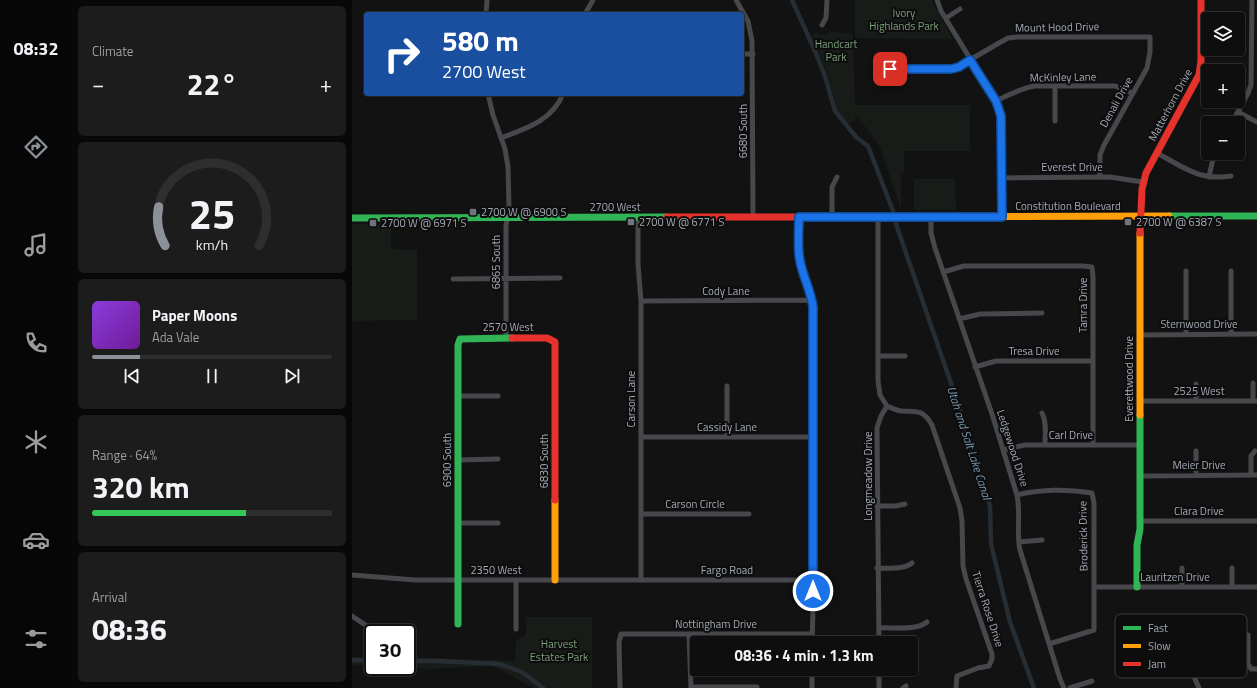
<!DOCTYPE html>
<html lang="en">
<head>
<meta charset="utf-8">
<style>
  :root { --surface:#0e0e0e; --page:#1c1c1c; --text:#f1f3f6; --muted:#9b9c9e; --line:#2e2e2e; --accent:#8c9099 }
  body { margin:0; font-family:"Titillium Web",sans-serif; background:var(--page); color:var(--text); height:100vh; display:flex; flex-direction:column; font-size:15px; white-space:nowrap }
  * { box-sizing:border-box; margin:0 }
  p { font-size:13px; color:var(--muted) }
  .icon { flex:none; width:22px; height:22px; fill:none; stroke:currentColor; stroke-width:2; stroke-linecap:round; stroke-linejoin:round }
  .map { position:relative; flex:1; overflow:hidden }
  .details { display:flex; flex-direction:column; gap:6px; padding:6px; background:#080808; width:280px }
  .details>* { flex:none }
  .banner { position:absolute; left:12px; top:12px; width:380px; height:84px; border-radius:4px; box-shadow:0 1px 3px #0004,0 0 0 1px var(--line); background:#1a4fa0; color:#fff; overflow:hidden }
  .tools { position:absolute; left:849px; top:12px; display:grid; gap:8px }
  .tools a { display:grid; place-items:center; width:44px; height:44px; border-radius:4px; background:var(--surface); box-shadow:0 1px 3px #0004,0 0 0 1px var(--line); font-size:20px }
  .speed { position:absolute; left:12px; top:624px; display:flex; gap:8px; font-size:20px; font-weight:700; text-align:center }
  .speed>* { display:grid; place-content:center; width:52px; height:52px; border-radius:50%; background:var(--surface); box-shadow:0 1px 3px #0004,0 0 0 1px var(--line); line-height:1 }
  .speed .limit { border:2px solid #111; border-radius:6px; background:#fff; color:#111 }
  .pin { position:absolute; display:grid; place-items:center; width:34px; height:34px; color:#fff; margin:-17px; border-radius:8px; box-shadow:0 2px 6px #0006 }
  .me { position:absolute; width:44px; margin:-22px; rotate:0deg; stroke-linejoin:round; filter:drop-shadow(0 0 3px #0008) }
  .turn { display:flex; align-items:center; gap:14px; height:84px; padding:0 12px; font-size:18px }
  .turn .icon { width:52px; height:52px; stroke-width:2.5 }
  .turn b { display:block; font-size:28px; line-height:34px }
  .big { font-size:30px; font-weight:700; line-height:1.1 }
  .details .tile { flex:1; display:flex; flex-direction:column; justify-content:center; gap:6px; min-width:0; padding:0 14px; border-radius:6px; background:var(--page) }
  .details .dial { align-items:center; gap:0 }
  .dial svg { height:104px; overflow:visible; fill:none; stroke:var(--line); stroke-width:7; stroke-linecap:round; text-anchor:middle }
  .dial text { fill:var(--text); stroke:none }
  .song { display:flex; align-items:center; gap:12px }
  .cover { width:48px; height:48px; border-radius:6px; background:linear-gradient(135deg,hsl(270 70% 55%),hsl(280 70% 35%)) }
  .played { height:4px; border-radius:2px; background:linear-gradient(90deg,var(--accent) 20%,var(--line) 20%) }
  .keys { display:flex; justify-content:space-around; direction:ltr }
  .heat { display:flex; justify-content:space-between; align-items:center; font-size:22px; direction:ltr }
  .charge { height:6px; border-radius:3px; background:linear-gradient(90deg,#34c759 64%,var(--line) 0) }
  .trip { position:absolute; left:338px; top:636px; width:228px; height:40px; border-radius:4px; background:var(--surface); box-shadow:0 1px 3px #0004,0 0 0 1px var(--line); font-weight:700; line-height:40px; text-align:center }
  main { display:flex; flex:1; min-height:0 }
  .menu { display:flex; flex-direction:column; width:72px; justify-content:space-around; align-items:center; background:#060606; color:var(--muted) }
  .menu .icon { width:28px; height:28px }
  .menu .selected { color:var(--accent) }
  .menu b { font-size:18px; color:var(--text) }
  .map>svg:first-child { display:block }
</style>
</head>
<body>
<main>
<nav class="menu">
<b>08:32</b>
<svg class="icon selected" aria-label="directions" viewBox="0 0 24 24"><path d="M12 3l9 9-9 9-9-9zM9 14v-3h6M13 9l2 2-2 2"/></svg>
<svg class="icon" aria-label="music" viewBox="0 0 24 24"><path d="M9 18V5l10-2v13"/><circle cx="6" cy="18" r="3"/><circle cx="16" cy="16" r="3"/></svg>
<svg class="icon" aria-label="phone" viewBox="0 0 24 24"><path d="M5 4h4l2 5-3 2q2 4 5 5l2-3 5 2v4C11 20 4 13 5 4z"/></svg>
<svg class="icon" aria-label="climate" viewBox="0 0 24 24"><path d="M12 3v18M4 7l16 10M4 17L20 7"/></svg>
<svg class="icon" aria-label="car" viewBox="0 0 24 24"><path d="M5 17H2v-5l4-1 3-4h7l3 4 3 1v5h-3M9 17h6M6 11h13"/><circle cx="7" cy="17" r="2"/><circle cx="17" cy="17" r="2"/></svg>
<svg class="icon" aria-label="filters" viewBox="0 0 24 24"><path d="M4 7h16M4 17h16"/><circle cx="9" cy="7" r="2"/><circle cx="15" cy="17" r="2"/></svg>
</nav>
<section class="details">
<div class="tile"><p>Climate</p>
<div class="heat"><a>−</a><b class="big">22°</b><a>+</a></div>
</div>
<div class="tile dial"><svg viewBox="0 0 100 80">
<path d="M14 69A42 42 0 1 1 86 69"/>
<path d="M14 69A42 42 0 0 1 9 39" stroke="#8c9099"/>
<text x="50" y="56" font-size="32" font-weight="700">25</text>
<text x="50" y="72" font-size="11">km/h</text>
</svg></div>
<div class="tile">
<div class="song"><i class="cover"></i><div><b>Paper Moons</b><p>Ada Vale</p></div></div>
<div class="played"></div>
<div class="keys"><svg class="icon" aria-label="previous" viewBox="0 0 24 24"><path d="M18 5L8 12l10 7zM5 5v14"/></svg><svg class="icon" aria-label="pause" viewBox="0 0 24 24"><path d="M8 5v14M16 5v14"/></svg><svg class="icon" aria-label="next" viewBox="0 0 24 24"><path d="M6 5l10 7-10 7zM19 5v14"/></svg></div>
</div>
<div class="tile"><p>Range · 64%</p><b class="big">320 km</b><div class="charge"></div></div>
<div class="tile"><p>Arrival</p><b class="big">08:36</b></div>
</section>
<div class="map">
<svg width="905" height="688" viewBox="0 0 905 688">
  <rect width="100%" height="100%" fill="#121213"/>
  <path fill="#171c18" d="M 503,0 L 580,0 L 591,22 L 601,39 L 503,38 Z
    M 464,32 C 472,37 472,33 479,32 C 486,32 494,33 501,34 L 503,105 L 618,105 L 618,151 L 552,151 L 552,173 L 549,173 L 549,210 L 528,147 L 512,125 L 503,116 L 503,121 L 496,123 L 484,108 L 476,75 L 459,34 Z
    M 562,179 L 603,179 L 604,210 L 562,210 Z
    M 0,224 L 39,224 L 39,249 L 65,250 L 65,320 L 0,321 Z
    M 174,617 L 240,617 L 240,688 L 181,688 L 149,670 L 139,666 L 78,669 L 46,667 L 55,667 L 55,657 L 163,661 L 164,640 L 174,635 Z
    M 0,657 L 21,657 L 21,666 L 0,665 Z"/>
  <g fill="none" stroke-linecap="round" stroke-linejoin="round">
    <path stroke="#262e34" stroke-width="4.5" d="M 440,0 L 463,51 L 473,76 L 483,111 L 505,138 L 516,146 L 541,211
      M 544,224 L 601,389 L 638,506 L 639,544 L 658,622 L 682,688
      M 0,660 L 21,661
      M 55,661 L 84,661 L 148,664 L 170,672 L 191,688"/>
    <path stroke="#47484b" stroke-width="5" d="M 384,0 L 396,21 L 400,41 L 401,217
      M 585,0 L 589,11 L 644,101 L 648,111 L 650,122 L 650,217
      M 134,14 L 135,0
      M 233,14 L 241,0
      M 594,18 L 608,9
      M 470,25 L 474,18 L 475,0
      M 390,54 L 401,54
      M 538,69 L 594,69 L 604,68 L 647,43 L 656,38 L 666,37 L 798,37 L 798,52 L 795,68 L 752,145 L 748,155 L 748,177
      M 703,86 L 703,121
      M 136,94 L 141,115 L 153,149 L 156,167 L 157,207 L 154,226 L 154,338
      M 644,101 C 657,95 669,88 683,86 L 763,86 L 780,93
      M 886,112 L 905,122
      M 880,123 L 896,93 L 899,85 L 900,0
      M 149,138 C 173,129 200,121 211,94
      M 805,153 C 831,167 847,181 879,176
      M 857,177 L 860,163 L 863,153
      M 649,178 L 758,177 L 791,182
      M 286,217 L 286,264 L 289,301 L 289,580
      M 447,217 C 447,232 445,247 448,261 C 451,277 459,291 461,307 L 461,610 L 460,643
      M 480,217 L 480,187 L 485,177
      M 526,217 L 526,381 L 528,395 L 535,406 L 529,416 L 525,428 L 527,643
      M 579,217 L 579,233 L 583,248 L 640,414 L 665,495 C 669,514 664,532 668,550 L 708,679 L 712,688
      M 834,271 L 834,335
      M 591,272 L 612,266 L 730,266 L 740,267 L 741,277 L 741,445
      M 101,279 L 208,278
      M 289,301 L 460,300
      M 607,319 L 628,314 L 690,313
      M 879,334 L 879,271
      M 788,335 L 905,334
      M 526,356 L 553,356
      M 623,367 L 644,361 L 741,361
      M 106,396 L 146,396
      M 788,401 L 905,401
      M 844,401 L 844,384
      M 901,401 L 901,383
      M 535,406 C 540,408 545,411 550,411 C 565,412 571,409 580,425 L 608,508 L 610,521 L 611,566 L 614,579 L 640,654 L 640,659 L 637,666 L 626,668 L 605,676 L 604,688
      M 690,413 C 695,422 693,434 693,445
      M 289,437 L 461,437
      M 375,437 L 375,386
      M 651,450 L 673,445 L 788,445
      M 844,451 L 844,475
      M 106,460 L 146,459
      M 899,475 L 899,456 L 903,451
      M 788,476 L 905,475
      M 665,495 C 688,489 717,489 740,493 L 742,503 L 742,630 L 697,644
      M 525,506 L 544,506 L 553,504
      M 289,514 L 397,514
      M 788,521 L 905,521
      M 106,523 L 146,523
      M 667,542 L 690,540
      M 525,568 C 537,568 551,570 560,563
      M 830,568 L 830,587
      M 0,575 L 63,580 L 461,580
      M 164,580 L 164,629
      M 742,587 L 905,587
      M 880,587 L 880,568
      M 0,616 L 21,630 L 32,630 L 41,629
      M 527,628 C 541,627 564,631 575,622
      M 337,634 L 339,688
      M 896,635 L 896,663 L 899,669 L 905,669
      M 838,639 L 839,670 L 847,688
      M 460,669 L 460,688
      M 339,687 L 405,687
      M 268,688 L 267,642 L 269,634 L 460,634
      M 527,688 L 527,669
      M 551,688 L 554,686
      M 718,688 L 740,681"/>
    <path stroke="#30b455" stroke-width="7" d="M 817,216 L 905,216
      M 0,218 L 315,217
      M 785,587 L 785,545 L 788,529 L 788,415
      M 106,624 L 106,345 L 108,339 L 160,338"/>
    <path stroke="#ff9f0a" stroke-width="7" d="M 566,217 L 817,216
      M 788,233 L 788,415
      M 203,500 L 203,580"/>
    <path stroke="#e5322d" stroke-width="7" d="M 315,217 L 566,217
      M 788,233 L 790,189 L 794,173 L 847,75 L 849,61 L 849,0
      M 160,338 L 195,338 L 203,342 L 203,500"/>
  </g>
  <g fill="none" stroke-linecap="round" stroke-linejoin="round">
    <g stroke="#114b97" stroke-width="10">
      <path id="route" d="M 461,591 L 461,307 C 459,291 451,277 448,261 C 445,247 447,232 447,217 L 650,217 L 649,116 L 644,101 L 618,60 L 607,67 L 599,69 L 538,69"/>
    </g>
    <use href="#route" stroke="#1a73e8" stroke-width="7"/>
  </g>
  <g fill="#70747c" stroke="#0d0d0e" stroke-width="1.5">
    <rect x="117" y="208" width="8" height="8" rx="2"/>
    <rect x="275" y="218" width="8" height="8" rx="2"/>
    <rect x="772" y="218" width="8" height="8" rx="2"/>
    <rect x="17" y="219" width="8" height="8" rx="2"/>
  </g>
  <g text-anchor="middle" stroke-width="4" stroke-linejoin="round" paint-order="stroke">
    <g font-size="11" fill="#7b9f7a" stroke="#0d0d0e">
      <text x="552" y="17">Ivory<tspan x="552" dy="13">Highlands Park</tspan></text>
      <text x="484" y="48">Handcart<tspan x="484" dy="13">Park</tspan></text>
      <text x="207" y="648">Harvest<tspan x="207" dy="13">Estates Park</tspan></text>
    </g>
    <g font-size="11" fill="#a3a9b4" stroke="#0d0d0e">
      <text transform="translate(705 27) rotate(-1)" y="4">Mount Hood Drive</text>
      <text transform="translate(711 77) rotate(-1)" y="4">McKinley Lane</text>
      <text transform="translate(764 102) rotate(-61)" y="4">Denali Drive</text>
      <text transform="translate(818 105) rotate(-62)" y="4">Matterhorn Drive</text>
      <text transform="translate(391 131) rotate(-90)" y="4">6680 South</text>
      <text x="720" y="171">Everest Drive</text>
      <text x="716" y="210">Constitution Boulevard</text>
      <text x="263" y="211">2700 West</text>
      <text transform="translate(144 262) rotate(-90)" y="4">6865 South</text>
      <text x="374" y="295">Cody Lane</text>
      <text transform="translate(731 305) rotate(-90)" y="4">Tamra Drive</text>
      <text x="847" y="328">Sternwood Drive</text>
      <text x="156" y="331">2570 West</text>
      <text x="682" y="355">Tresa Drive</text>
      <text transform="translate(777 379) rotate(-90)" y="4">Everettwood Drive</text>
      <text x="847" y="395">2525 West</text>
      <text transform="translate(279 399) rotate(-90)" y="4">Carson Lane</text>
      <text x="375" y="431">Cassidy Lane</text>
      <text x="719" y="439">Carl Drive</text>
      <text transform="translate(661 448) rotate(72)" y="4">Ledgewood Drive</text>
      <text transform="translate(95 460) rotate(-90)" y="4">6900 South</text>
      <text transform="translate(192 461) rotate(-90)" y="4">6830 South</text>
      <text x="847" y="469">Meier Drive</text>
      <text transform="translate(516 476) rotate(-90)" y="4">Longmeadow Drive</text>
      <text x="343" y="508">Carson Circle</text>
      <text x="847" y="515">Clara Drive</text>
      <text transform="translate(731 536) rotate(-91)" y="4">Broderick Drive</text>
      <text x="144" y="574">2350 West</text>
      <text x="375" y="574">Fargo Road</text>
      <text x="823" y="581">Lauritzen Drive</text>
      <text transform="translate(636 609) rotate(72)" y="4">Tierra Rose Drive</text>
      <text x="364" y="628">Nottingham Drive</text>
    </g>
    <g font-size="11" fill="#a3a9b4" stroke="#0d0d0e" text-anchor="start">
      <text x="129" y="216">2700 W @ 6900 S</text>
      <text x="287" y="226">2700 W @ 6771 S</text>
      <text x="784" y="226">2700 W @ 6387 S</text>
      <text x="29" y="227">2700 W @ 6971 S</text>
    </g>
    <g font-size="12" font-style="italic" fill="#7a9aaf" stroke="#0d0d0e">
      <text transform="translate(617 443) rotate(72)" y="4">Utah and Salt Lake Canal</text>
    </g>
  </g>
  <rect x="763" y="614" width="132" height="64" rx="6" fill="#0d0d0e" stroke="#3a3c40" stroke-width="1"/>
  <rect x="771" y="626" width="18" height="4" fill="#30b455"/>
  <rect x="771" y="644" width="18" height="4" fill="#ff9f0a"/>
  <rect x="771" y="662" width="18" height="4" fill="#e5322d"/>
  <g font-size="11" fill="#a3a9b4">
    <text x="796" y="632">Fast</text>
    <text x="796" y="650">Slow</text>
    <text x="796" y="668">Jam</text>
  </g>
</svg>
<div class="tools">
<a><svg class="icon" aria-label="layers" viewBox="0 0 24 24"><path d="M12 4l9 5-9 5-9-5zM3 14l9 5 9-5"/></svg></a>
<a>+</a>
<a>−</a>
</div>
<div class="speed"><div class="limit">30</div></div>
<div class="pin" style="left:538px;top:69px;background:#d93025"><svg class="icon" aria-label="arrive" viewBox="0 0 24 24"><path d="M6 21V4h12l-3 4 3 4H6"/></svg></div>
<svg class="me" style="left:461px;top:591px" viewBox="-20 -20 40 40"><circle r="17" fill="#1a73e8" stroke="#fff" stroke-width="3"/><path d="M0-11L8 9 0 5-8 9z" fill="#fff"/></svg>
<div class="trip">08:36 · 4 min · 1.3 km</div>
<div class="banner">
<div class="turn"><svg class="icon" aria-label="right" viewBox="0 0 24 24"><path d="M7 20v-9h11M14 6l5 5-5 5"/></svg><div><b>580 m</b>2700 West</div></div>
</div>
</div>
</main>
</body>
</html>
